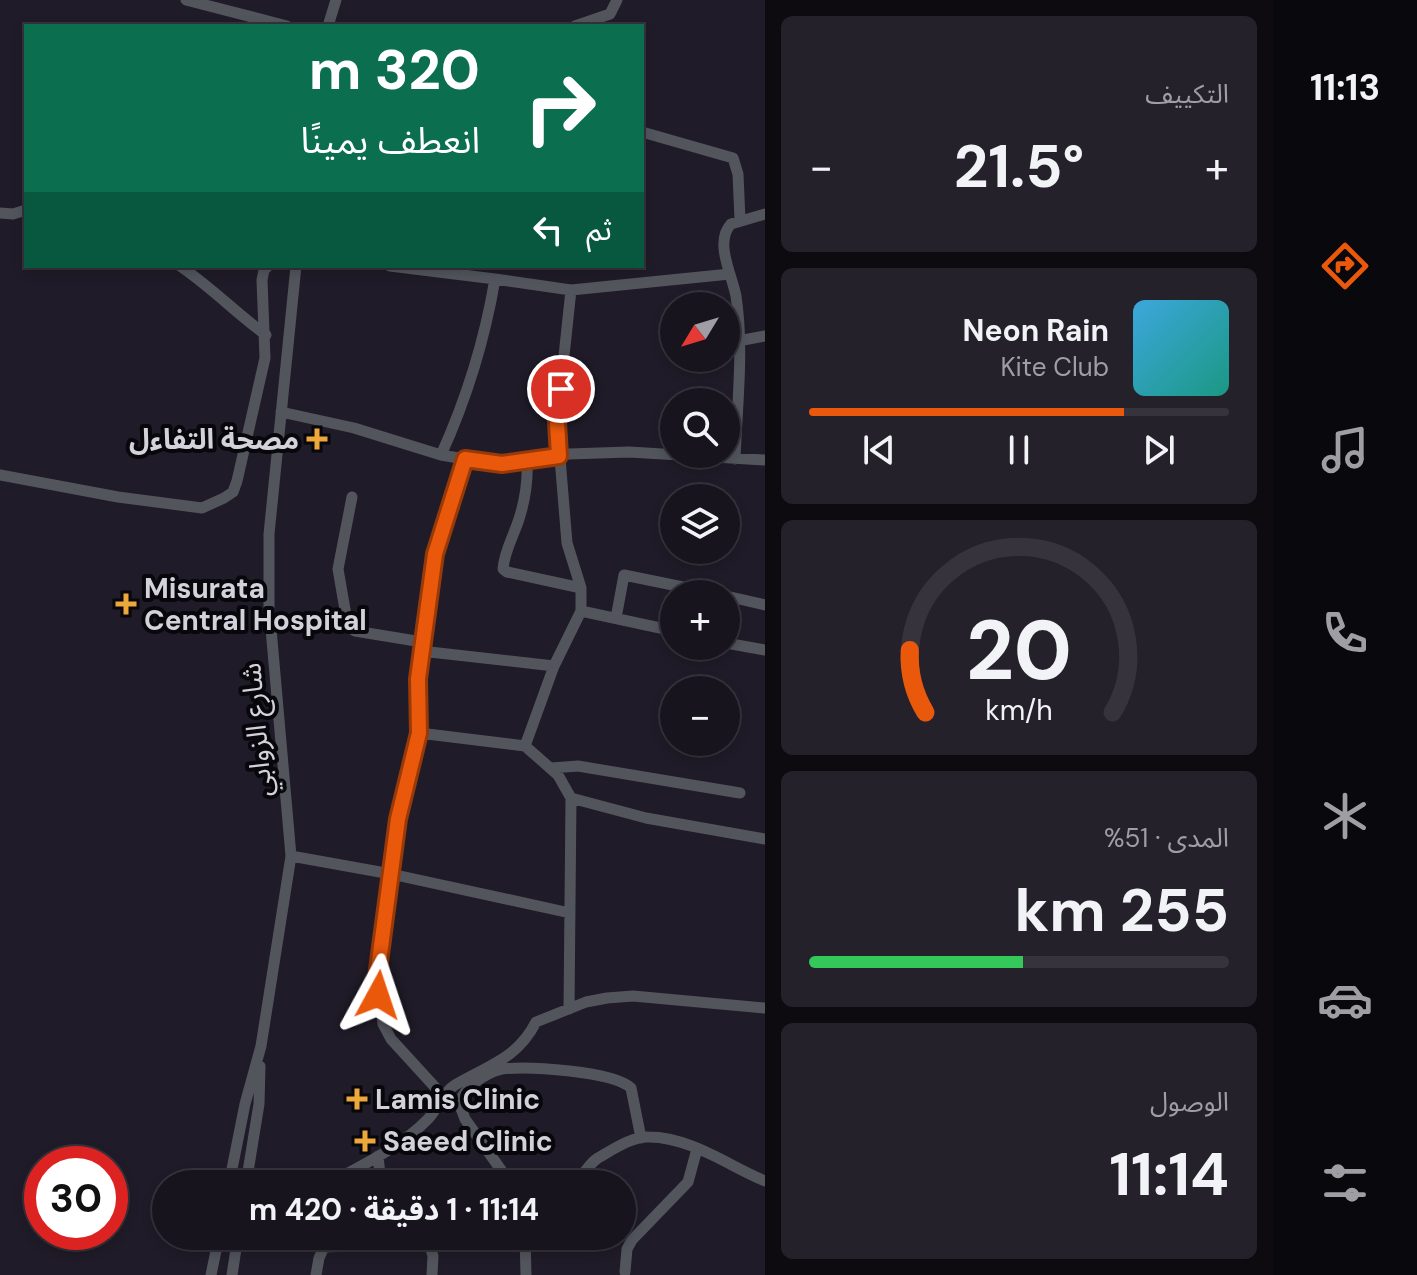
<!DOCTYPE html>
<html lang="ar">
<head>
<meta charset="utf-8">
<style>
  :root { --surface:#17141e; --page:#24212b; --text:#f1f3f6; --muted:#9e9ea4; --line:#36333c; --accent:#ea580c }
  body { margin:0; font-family:"DM Sans","Noto Sans Arabic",sans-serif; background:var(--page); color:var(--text); direction:rtl; height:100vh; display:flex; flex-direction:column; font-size:30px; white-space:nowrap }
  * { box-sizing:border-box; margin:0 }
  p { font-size:26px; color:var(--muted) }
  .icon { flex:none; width:44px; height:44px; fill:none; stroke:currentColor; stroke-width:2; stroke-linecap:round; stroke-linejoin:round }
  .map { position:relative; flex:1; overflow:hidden; direction:ltr }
  .details { display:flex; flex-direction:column; gap:16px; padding:16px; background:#0d0b10; width:508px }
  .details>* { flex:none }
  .guide { position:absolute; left:24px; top:24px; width:620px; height:244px; border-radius:0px; box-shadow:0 4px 12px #0003,0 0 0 2px var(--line); direction:rtl; background:#0b6e4f; color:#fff; overflow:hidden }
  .needle { width:52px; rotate:232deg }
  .buttons { position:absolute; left:660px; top:292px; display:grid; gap:16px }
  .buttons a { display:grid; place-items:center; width:80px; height:80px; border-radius:50%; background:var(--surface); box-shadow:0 4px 12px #0003,0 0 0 2px var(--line); font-size:40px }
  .speed { position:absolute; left:24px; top:1146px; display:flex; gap:16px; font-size:40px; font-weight:700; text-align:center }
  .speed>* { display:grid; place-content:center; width:104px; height:104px; border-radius:50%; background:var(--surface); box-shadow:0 4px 12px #0003,0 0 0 2px var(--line); line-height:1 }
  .speed .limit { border:12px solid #d22; background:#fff; color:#111 }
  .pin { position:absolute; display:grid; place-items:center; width:68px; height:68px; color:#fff; margin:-34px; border:4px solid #fff; border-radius:50%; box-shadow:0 2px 8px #0007 }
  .me { position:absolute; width:88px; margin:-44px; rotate:5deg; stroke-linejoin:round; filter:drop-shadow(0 0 6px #0008) }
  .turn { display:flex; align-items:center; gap:28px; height:168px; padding:0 32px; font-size:36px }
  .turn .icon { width:104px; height:104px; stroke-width:2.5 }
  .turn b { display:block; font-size:56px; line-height:68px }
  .then { display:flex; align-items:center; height:76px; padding:0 32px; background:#0003; gap:16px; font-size:30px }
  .big { font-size:60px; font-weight:700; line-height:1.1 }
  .details .tile { flex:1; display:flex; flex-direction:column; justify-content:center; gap:12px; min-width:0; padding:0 28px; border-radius:12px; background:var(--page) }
  .details .dial { align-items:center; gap:0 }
  .dial svg { height:208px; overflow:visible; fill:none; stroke:var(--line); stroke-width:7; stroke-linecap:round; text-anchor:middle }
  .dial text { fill:var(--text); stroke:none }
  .song { display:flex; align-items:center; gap:24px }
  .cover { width:96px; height:96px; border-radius:12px; background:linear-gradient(135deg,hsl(200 70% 55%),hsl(170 70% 35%)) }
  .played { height:8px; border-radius:4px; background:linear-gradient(90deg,var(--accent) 75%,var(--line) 75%) }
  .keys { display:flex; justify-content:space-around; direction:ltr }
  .heat { display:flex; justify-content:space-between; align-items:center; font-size:44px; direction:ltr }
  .charge { height:12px; border-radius:6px; background:linear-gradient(90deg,#34c759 51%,var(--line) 0) }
  .trip { position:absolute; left:152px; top:1170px; width:484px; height:80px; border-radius:40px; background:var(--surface); box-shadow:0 4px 12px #0003,0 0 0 2px var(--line); font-weight:700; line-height:80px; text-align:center; direction:rtl }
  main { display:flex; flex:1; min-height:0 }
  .tab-bar { display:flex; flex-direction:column; width:144px; justify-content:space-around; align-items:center; background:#09080c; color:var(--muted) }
  .tab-bar .icon { width:56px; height:56px }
  .tab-bar .current { color:var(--accent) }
  .tab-bar b { font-size:36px; color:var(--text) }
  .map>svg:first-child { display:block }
</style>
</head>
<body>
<main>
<nav class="tab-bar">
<b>11:13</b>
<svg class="icon current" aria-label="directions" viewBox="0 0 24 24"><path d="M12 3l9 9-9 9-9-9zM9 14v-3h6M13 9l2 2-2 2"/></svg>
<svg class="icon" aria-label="music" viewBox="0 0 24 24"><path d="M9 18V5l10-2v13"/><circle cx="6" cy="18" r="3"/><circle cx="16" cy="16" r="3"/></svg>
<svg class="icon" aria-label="phone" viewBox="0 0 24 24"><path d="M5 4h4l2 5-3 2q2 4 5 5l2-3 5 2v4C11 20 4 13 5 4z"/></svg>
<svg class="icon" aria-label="climate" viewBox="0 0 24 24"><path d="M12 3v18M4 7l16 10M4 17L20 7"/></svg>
<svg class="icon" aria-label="car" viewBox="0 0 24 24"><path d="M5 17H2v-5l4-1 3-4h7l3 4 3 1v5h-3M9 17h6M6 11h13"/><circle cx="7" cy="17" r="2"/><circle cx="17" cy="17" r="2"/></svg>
<svg class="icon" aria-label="filters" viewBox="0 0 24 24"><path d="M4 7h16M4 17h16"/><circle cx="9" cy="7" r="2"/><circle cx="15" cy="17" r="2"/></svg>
</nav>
<section class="details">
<div class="tile"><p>التكييف</p>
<div class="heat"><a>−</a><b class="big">21.5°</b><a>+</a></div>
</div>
<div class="tile">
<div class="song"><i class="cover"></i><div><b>Neon Rain</b><p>Kite Club</p></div></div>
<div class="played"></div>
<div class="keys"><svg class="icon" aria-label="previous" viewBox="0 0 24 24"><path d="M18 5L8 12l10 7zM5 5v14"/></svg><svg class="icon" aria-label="pause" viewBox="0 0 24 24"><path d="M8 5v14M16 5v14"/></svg><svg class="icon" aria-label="next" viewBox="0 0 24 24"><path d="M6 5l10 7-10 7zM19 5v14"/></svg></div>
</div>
<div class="tile dial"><svg viewBox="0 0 100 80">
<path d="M14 69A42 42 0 1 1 86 69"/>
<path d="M14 69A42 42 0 0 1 8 45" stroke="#ea580c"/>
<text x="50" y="56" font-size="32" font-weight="700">20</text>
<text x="50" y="72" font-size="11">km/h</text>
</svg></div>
<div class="tile"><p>المدى · 51%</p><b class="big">255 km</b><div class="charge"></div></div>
<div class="tile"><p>الوصول</p><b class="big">11:14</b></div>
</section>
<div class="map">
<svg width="765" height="1275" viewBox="0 0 765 1275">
  <rect width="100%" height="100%" fill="#1f1b28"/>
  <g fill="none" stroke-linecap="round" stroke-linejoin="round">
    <path stroke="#53555d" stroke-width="11" d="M 186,0 L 287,26
      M 328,26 L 336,0
      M 575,26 L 610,14 L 617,0
      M 642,132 L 733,158 L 738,174 L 740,220
      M 0,213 L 13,214 L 26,210
      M 180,266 C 211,287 236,313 266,335
      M 390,266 L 495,279
      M 738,341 L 765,336
      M 281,412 L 354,428 L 441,455 L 488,463 L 514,463 L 569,454 L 629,452 L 765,460
      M 441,455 C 466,400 485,338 495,279 L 571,290
      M 735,459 C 737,406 744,349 736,296 C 732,275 714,242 731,224 L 765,214
      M 527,462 C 528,481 525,500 519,519 C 514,535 504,552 503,569 L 507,572 L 581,588
      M 0,475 L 118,497 L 202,508 L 224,498 L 233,492 L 237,481 L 265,358 L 262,280 L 264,270 L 268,266
      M 352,497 L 338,569 L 348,627 L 355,631 L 422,642
      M 726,596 L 765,605
      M 616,618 L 624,575 L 717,594
      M 674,631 L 581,611 L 581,588 L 567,543 L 557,422 L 571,290 L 730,274
      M 726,643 L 765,650
      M 421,651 L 554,666
      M 419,733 L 525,746 L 558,775 L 571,798 L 646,818 L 765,839
      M 525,746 L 554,666 L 581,611
      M 551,768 L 578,766 L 740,793
      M 291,856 L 391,874 L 570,913
      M 569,1009 L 571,798
      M 444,1097 L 391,1039 L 383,1024 L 377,977 L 398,819 L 419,733 L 418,679 L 435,554 L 465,459
      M 378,1156 L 381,1184
      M 229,1184 L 245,1104 L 261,1046 L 291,856 L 269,606 L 269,534 L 296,266
      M 246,1184 L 259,1104 L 260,1066
      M 328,1184 C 362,1165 401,1147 428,1119 C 437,1110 443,1092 455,1085 C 489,1065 517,1059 536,1022 L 586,1002 L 607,998 L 633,996 L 765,1008
      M 511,1184 L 465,1119 L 459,1103 C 464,1088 486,1072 502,1069 C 528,1066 613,1071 631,1088 L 641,1138
      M 572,1184 C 584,1177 587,1165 598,1158 C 612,1150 632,1136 649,1137 C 690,1137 729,1166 765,1181
      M 382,1236 L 382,1245 L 429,1243
      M 525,1236 L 526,1275
      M 625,1272 L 627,1249 L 632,1240 L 688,1182 L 697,1149
      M 211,1275 L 219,1236
      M 232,1275 L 238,1236
      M 316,1275 L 319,1258 L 324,1247 L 382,1245
      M 432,1275 L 433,1256 L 429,1243 L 468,1239 L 525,1247"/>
  </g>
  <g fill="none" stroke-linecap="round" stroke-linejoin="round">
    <g stroke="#983908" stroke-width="20">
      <path id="route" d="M 378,995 L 377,977 L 398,819 L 419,733 L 418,679 L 435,554 L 465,459 L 502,464 L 559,456 L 557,422 L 561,389"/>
    </g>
    <use href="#route" stroke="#ea580c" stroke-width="14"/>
  </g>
  <g fill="#eda83b" stroke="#08070c" stroke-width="3">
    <path d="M313 427h8v8h8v8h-8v8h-8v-8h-8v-8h8z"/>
    <path d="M122 592h8v8h8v8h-8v8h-8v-8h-8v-8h8z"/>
    <path d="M353 1087h8v8h8v8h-8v8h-8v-8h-8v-8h8z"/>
    <path d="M361 1129h8v8h8v8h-8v8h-8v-8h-8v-8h8z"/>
  </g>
  <g text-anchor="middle" stroke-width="8" stroke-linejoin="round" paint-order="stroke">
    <g font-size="28" font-weight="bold" fill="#d3d1da" stroke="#08070c" text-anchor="start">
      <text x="299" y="449" text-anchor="end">مصحة التفاءل</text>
      <text x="144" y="598">Misurata<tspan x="144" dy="32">Central Hospital</tspan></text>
      <text x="375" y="1109">Lamis Clinic</text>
      <text x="383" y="1151">Saeed Clinic</text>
    </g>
    <g font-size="28" fill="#d3d1da" stroke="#08070c">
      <text transform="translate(256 730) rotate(-95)" y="10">شارع الزوابي</text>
    </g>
  </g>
</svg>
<div class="buttons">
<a><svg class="needle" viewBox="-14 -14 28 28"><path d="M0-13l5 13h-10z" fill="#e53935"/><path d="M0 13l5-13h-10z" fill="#9e9ea4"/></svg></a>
<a><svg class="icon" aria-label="search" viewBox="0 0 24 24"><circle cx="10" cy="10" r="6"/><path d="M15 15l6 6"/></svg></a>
<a><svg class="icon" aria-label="layers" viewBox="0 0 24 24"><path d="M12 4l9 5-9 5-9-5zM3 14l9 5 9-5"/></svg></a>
<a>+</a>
<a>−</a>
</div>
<div class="speed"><div class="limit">30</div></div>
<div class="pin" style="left:561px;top:389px;background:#d93025"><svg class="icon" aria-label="arrive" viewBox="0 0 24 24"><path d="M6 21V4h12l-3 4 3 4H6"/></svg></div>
<svg class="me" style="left:378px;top:995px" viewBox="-20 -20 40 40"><path d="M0-17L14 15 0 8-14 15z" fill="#ea580c" stroke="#fff" stroke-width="4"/></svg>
<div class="trip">11:14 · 1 دقيقة · 420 m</div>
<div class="guide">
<div class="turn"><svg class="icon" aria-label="right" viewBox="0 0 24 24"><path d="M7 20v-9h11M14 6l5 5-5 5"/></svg><div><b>320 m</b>انعطف يمينًا</div></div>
<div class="then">ثم<svg class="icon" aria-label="left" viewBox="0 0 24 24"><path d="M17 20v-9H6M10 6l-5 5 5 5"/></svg></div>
</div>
</div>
</main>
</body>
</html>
